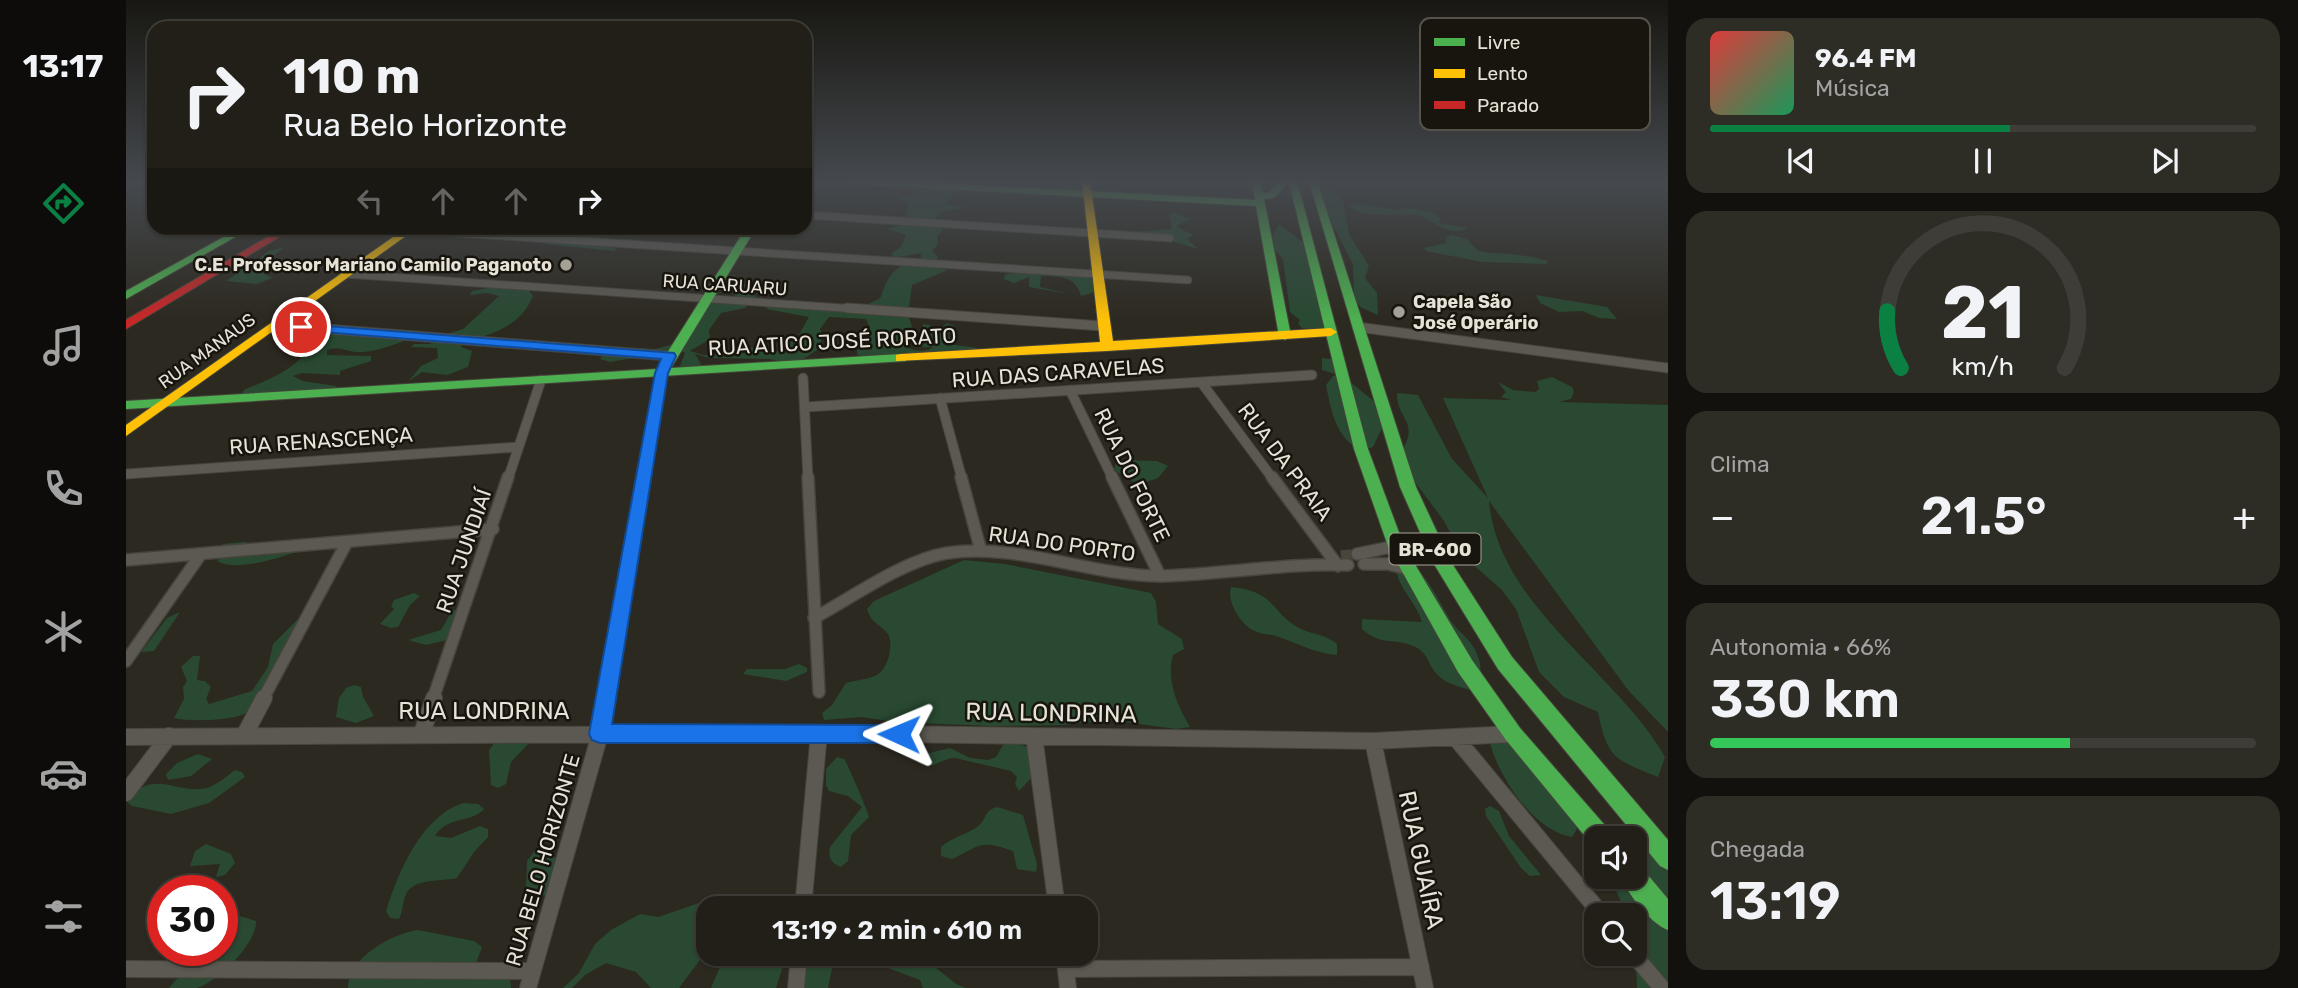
<!DOCTYPE html>
<html lang="pt">
<head>
<meta charset="utf-8">
<style>
  :root { --surface:#211f18; --page:#2d2c25; --text:#f1f3f6; --muted:#a2a2a2; --line:#3e3d37; --accent:#0b8043 }
  body { margin:0; font-family:Rubik,sans-serif; background:var(--page); color:var(--text); height:100vh; display:flex; flex-direction:column; font-size:26px; white-space:nowrap }
  * { box-sizing:border-box; margin:0 }
  p { font-size:23px; color:var(--muted) }
  .icon { flex:none; width:38px; height:38px; fill:none; stroke:currentColor; stroke-width:2; stroke-linecap:round; stroke-linejoin:round }
  .map { position:relative; flex:1; overflow:hidden }
  .sheet { display:flex; flex-direction:column; gap:18px; padding:18px; background:#12110d; width:630px }
  .sheet>* { flex:none }
  .guide { position:absolute; left:21px; top:21px; width:665px; height:214px; border-radius:21px; box-shadow:0 2px 5px #0004,0 0 0 2px var(--line); background:#211f18; color:var(--text); overflow:hidden }
  .buttons { position:absolute; left:1458px; top:826px; display:grid; gap:14px }
  .buttons a { display:grid; place-items:center; width:63px; height:63px; border-radius:14px; background:var(--surface); box-shadow:0 2px 5px #0004,0 0 0 2px var(--line); font-size:35px }
  .speed { position:absolute; left:21px; top:875px; display:flex; gap:14px; font-size:35px; font-weight:700; text-align:center }
  .speed>* { display:grid; place-content:center; width:91px; height:91px; border-radius:50%; background:var(--surface); box-shadow:0 2px 5px #0004,0 0 0 2px var(--line); line-height:1 }
  .speed .limit { border:10px solid #d22; background:#fff; color:#111 }
  .pin { position:absolute; display:grid; place-items:center; width:60px; height:60px; color:#fff; margin:-30px; border:4px solid #fff; border-radius:50%; box-shadow:0 2px 7px #0007 }
  .me { position:absolute; width:77px; margin:-38px; rotate:271deg; stroke-linejoin:round; filter:drop-shadow(0 0 5px #0008) }
  .turn { display:flex; align-items:center; gap:24px; height:147px; padding:0 21px; font-size:32px }
  .turn .icon { width:91px; height:91px; stroke-width:2.5 }
  .turn b { display:block; font-size:49px; line-height:60px }
  .lanes { display:flex; align-items:center; height:66px; padding:0 21px; background:#0003; justify-content:center; gap:35px; direction:ltr }
  .lanes .off { opacity:.35 }
  .big { font-size:52px; font-weight:600; line-height:1.1 }
  .sheet .card { flex:1; display:flex; flex-direction:column; justify-content:center; gap:10px; min-width:0; padding:0 24px; border-radius:21px; background:var(--page) }
  .sheet .dial { align-items:center; gap:0 }
  .dial svg { height:182px; overflow:visible; fill:none; stroke:var(--line); stroke-width:7; stroke-linecap:round; text-anchor:middle }
  .dial text { fill:var(--text); stroke:none }
  .song { display:flex; align-items:center; gap:21px }
  .cover { width:84px; height:84px; border-radius:10px; background:linear-gradient(135deg,hsl(0 70% 55%),hsl(150 70% 35%)) }
  .played { height:7px; border-radius:4px; background:linear-gradient(90deg,var(--accent) 55%,var(--line) 55%) }
  .keys { display:flex; justify-content:space-around; direction:ltr }
  .heat { display:flex; justify-content:space-between; align-items:center; font-size:38px; direction:ltr }
  .charge { height:10px; border-radius:5px; background:linear-gradient(90deg,#34c759 66%,var(--line) 0) }
  .trip { position:absolute; left:570px; top:896px; width:402px; height:70px; border-radius:21px; background:var(--surface); box-shadow:0 2px 5px #0004,0 0 0 2px var(--line); font-weight:600; line-height:70px; text-align:center }
  main { display:flex; flex:1; min-height:0 }
  .tab-bar { display:flex; flex-direction:column; width:126px; justify-content:space-around; align-items:center; background:#0d0c0a; color:var(--muted) }
  .tab-bar .icon { width:49px; height:49px }
  .tab-bar .active { color:var(--accent) }
  .tab-bar b { font-size:32px; color:var(--text) }
  .map>svg:first-child { display:block }
</style>
</head>
<body>
<main>
<nav class="tab-bar">
<b>13:17</b>
<svg class="icon active" aria-label="directions" viewBox="0 0 24 24"><path d="M12 3l9 9-9 9-9-9zM9 14v-3h6M13 9l2 2-2 2"/></svg>
<svg class="icon" aria-label="music" viewBox="0 0 24 24"><path d="M9 18V5l10-2v13"/><circle cx="6" cy="18" r="3"/><circle cx="16" cy="16" r="3"/></svg>
<svg class="icon" aria-label="phone" viewBox="0 0 24 24"><path d="M5 4h4l2 5-3 2q2 4 5 5l2-3 5 2v4C11 20 4 13 5 4z"/></svg>
<svg class="icon" aria-label="climate" viewBox="0 0 24 24"><path d="M12 3v18M4 7l16 10M4 17L20 7"/></svg>
<svg class="icon" aria-label="car" viewBox="0 0 24 24"><path d="M5 17H2v-5l4-1 3-4h7l3 4 3 1v5h-3M9 17h6M6 11h13"/><circle cx="7" cy="17" r="2"/><circle cx="17" cy="17" r="2"/></svg>
<svg class="icon" aria-label="filters" viewBox="0 0 24 24"><path d="M4 7h16M4 17h16"/><circle cx="9" cy="7" r="2"/><circle cx="15" cy="17" r="2"/></svg>
</nav>
<div class="map">
<svg width="1542" height="988" viewBox="0 0 1542 988">
  <rect width="100%" height="100%" fill="#2c2920"/>
  <path fill="#294932" d="M 816,181 L 859,187 L 829,192 L 820,204 L 837,208 L 817,211 L 809,218 L 817,230 L 811,236 L 812,244 L 806,251 L 812,257 L 810,261 L 794,260 L 796,253 L 767,258 L 766,253 L 775,247 L 780,235 L 762,229 L 786,222 L 780,214 L 782,203 L 772,199 L 792,193 L 793,191 L 781,188 L 800,187 L 803,183 Z
    M 1207,191 L 1217,201 L 1223,234 L 1243,266 L 1239,278 L 1251,293 L 1252,315 L 1236,308 L 1228,300 L 1227,264 L 1193,198 L 1196,193 Z
    M 1235,204 L 1270,210 L 1281,208 L 1304,212 L 1315,218 L 1313,223 L 1342,228 C 1322,239 1306,218 1291,215 C 1272,213 1235,220 1222,205 Z
    M 1048,213 L 1065,219 L 1050,226 L 1067,235 L 1061,239 L 1072,249 L 1049,242 L 1042,234 L 994,233 L 1046,229 L 1043,214 Z
    M 1153,224 L 1180,245 L 1195,268 L 1208,325 L 1197,330 L 1176,328 L 1172,324 L 1174,320 L 1164,312 L 1157,259 L 1146,247 L 1145,238 Z
    M 463,228 L 479,228 L 466,236 L 440,243 L 489,248 L 490,251 L 417,244 Z
    M 1325,235 L 1341,239 L 1352,251 C 1375,255 1398,253 1421,261 L 1421,264 L 1356,262 L 1300,251 L 1298,248 L 1320,243 L 1320,237 Z
    M 159,247 L 130,269 L 146,278 L 131,284 L 100,281 L 143,251 Z
    M 782,264 L 822,270 L 786,285 L 782,314 L 786,327 L 780,347 C 787,351 801,353 807,347 L 792,347 L 797,343 L 797,324 L 804,325 L 808,334 L 821,323 L 829,326 L 822,335 L 826,340 L 821,344 L 852,348 L 845,351 L 738,357 L 731,354 L 732,344 L 744,328 L 740,319 L 703,317 L 694,329 L 696,333 L 694,348 L 670,364 L 643,359 L 583,358 L 569,354 L 575,364 L 573,369 L 554,366 L 559,353 L 554,350 L 484,362 L 474,359 L 477,354 L 504,348 L 530,349 L 557,341 L 584,301 L 609,296 L 606,289 L 594,285 L 608,275 L 619,284 L 618,289 L 631,297 L 619,308 L 595,313 L 583,330 L 584,339 L 564,351 L 577,355 L 596,354 L 619,346 L 648,353 L 671,338 L 683,317 L 640,309 C 668,285 724,322 755,297 C 759,283 766,267 782,264 Z
    M 889,272 L 962,276 L 972,284 L 966,293 L 955,296 C 949,275 935,277 915,276 L 914,287 L 943,294 L 903,287 L 903,277 L 888,283 L 878,279 L 879,275 Z
    M 371,286 L 402,289 L 407,296 C 395,326 366,335 337,342 L 335,347 L 346,351 L 342,367 L 321,375 L 296,372 L 282,382 L 295,366 L 312,358 L 311,348 L 285,347 L 288,344 L 304,344 L 318,335 L 337,329 L 373,296 L 361,293 L 344,295 L 346,291 Z
    M 1410,295 L 1481,307 L 1491,319 L 1473,318 L 1456,311 L 1433,312 L 1414,303 Z
    M 286,330 L 293,335 C 278,341 249,353 233,352 C 220,352 214,345 201,350 L 201,355 L 245,356 L 245,361 L 214,371 L 214,375 L 176,373 L 167,376 L 177,381 L 210,386 L 212,390 L 115,395 L 118,390 C 143,379 170,370 185,345 L 170,342 L 169,338 L 178,334 Z
    M 1196,358 L 1206,359 L 1222,380 L 1250,403 L 1257,426 L 1247,447 L 1236,451 C 1210,439 1205,411 1200,385 L 1207,376 L 1212,375 L 1196,370 Z
    M 1426,377 L 1446,387 L 1448,392 L 1445,399 L 1433,402 L 1542,405 L 1542,732 L 1502,690 L 1363,501 C 1372,606 1491,672 1539,757 L 1532,777 C 1490,760 1481,759 1472,712 L 1438,697 L 1413,672 L 1390,609 L 1375,589 L 1336,555 L 1318,521 L 1283,474 L 1277,449 C 1293,421 1270,418 1271,393 L 1292,395 L 1326,459 L 1362,498 L 1317,398 L 1385,400 L 1375,397 L 1380,392 L 1372,382 L 1387,390 L 1409,392 L 1413,389 L 1411,381 Z
    M 998,460 L 1031,461 L 1042,466 L 1032,478 L 1012,485 L 988,470 L 990,463 Z
    M 116,542 L 121,542 L 118,547 L 169,549 L 167,553 C 149,559 108,572 91,561 L 97,557 L 93,548 L 97,544 Z
    M 838,560 L 879,564 L 1025,593 L 1030,602 L 1032,624 L 1056,639 L 1058,649 L 1047,655 C 1040,680 1051,705 1064,727 L 1050,729 L 984,720 L 937,725 L 867,726 L 768,722 L 736,717 L 698,720 L 696,713 L 706,705 L 720,683 C 742,677 756,681 763,656 C 764,649 766,641 762,634 C 754,624 745,623 741,609 L 748,601 Z
    M 1280,560 C 1303,574 1313,604 1328,625 C 1338,637 1349,643 1353,660 C 1357,671 1352,681 1348,691 C 1334,687 1318,684 1309,672 C 1303,665 1301,654 1293,649 C 1273,636 1256,648 1236,629 L 1236,619 L 1296,622 C 1290,600 1267,584 1271,564 Z
    M 1105,587 C 1152,592 1144,613 1175,629 C 1188,635 1199,634 1211,644 L 1211,655 C 1188,653 1174,644 1153,637 C 1146,634 1138,635 1131,632 C 1116,627 1100,602 1105,587 Z
    M 288,593 L 294,596 L 284,605 L 272,627 L 265,628 L 254,624 L 268,609 L 265,606 L 268,600 Z
    M 332,609 L 321,640 L 300,645 L 282,640 L 315,630 L 326,611 Z
    M 54,612 L 28,651 L 15,652 L 41,618 Z
    M 174,617 L 178,617 L 122,712 C 109,721 63,722 48,718 L 58,699 L 57,687 L 61,681 L 55,667 L 67,656 L 74,656 L 71,680 L 79,681 L 85,687 L 80,699 L 83,704 L 126,691 L 142,667 L 147,644 Z
    M 673,664 L 681,668 L 681,672 L 660,681 L 617,674 L 621,669 L 659,669 Z
    M 228,685 L 235,687 L 237,697 L 248,716 L 230,723 L 210,717 L 213,698 L 220,688 Z
    M 398,737 L 403,743 L 385,762 L 380,784 L 372,788 L 365,785 L 363,750 L 370,741 Z
    M 1363,739 L 1392,744 L 1449,820 L 1451,829 L 1446,837 C 1407,831 1371,775 1363,739 Z
    M 884,742 L 906,748 L 910,773 L 893,791 L 889,784 L 891,777 L 885,771 L 829,758 C 814,758 807,772 792,762 L 795,755 L 824,748 L 844,758 L 862,760 L 870,757 L 877,745 Z
    M 72,754 L 86,759 L 65,776 L 42,780 L 40,774 L 51,763 Z
    M 711,757 L 718,759 C 721,762 743,814 743,817 L 725,835 L 722,861 L 715,867 C 705,863 702,858 704,847 L 736,807 L 722,796 L 703,791 L 700,785 L 700,769 Z
    M 109,770 L 116,772 L 119,777 L 83,803 L 45,814 L 6,806 L 0,801 C 28,767 49,795 81,788 C 91,785 101,776 109,770 Z
    M 337,803 L 352,804 L 358,809 C 346,823 321,816 309,836 L 325,838 L 354,826 L 362,829 L 362,837 L 348,852 L 331,878 C 315,882 285,877 279,897 C 276,905 277,911 273,919 L 264,918 L 260,911 C 272,872 296,816 337,803 Z
    M 1364,806 L 1373,811 L 1383,836 L 1415,875 L 1404,876 L 1395,868 L 1360,816 L 1359,809 Z
    M 871,807 L 897,815 L 911,864 L 910,872 L 891,869 L 887,851 C 852,839 855,846 826,859 L 815,856 L 815,847 C 826,837 840,835 851,827 C 861,820 858,810 871,807 Z
    M 80,844 L 105,854 L 109,863 L 99,875 L 90,877 L 94,864 L 64,866 L 69,851 Z
    M 1509,846 L 1542,850 L 1542,988 L 1511,988 L 1508,915 L 1501,915 L 1484,877 L 1508,877 Z
    M 410,849 L 427,855 L 431,860 L 422,896 L 407,894 L 400,887 L 401,861 Z
    M 582,900 L 590,901 L 601,908 L 583,908 L 583,948 L 553,988 L 525,988 L 510,972 L 480,963 L 459,975 L 446,988 L 437,988 L 453,973 L 469,944 L 485,930 L 514,914 L 532,917 Z
    M 114,916 L 130,921 C 131,944 92,981 71,988 C 63,988 51,988 43,988 C 55,974 78,950 96,950 L 96,933 Z
    M 292,930 L 348,941 L 356,947 L 349,966 L 384,979 L 385,988 L 222,988 C 223,957 265,934 292,930 Z
    M 609,954 L 661,954 L 650,988 L 585,988 L 593,969 Z
    M 682,954 L 709,954 L 702,988 L 678,988 Z
    M 754,954 L 793,954 L 830,984 L 840,988 L 797,988 L 794,980 L 762,968 Z"/>
  <g fill="none" stroke-linecap="round" stroke-linejoin="round">
    <path stroke="#48453b" stroke-width="11" stroke-dasharray="11 6" stroke-linecap="butt" d="M 1215,556 L 1231,554"/>
    <g stroke="#46443b" stroke-width="9">
      <path id="street-far3" d="M 679,215 L 1044,238
        M 283,230 L 1062,280
        M 220,274 L 746,310"/>
    </g>
    <g stroke="#46443b" stroke-width="11">
      <path id="street-far2" d="M 721,308 L 977,326
        M 149,325 L 543,356
        M 1231,327 L 1542,368
        M 677,378 L 682,479
        M 1075,382 L 1147,479
        M 944,390 L 987,479
        M 814,398 L 836,479
        M 680,407 L 1186,375
        M 0,474 L 392,447
        M 382,479 L 415,380
        M 517,479 L 535,373"/>
    </g>
    <g stroke="#46443b" stroke-width="14">
      <path id="street-far1" d="M 682,477 L 693,692
        M 835,477 L 855,551
        M 986,477 L 1034,576
        M 1146,477 L 1212,566
        M 1231,554 L 1270,546
        M 0,560 L 367,529
        M 1238,564 L 1262,564 L 1282,569
        M 688,618 C 727,597 778,560 821,553 C 889,542 969,577 1037,576 C 1099,574 1160,563 1222,565
        M 0,661 L 75,554
        M 137,699 L 221,542
        M 307,699 L 382,477
        M 480,699 L 517,477"/>
    </g>
    <g stroke="#46443b" stroke-width="18">
      <path id="street" d="M 296,733 L 308,698
        M 119,734 L 138,698
        M 908,736 L 931,908
        M 0,737 L 693,733 L 1247,741 L 1387,734
        M 1329,737 L 1476,915
        M 1247,741 L 1299,988
        M 0,793 L 43,736
        M 677,908 L 693,733
        M 938,954 L 942,988
        M 1507,954 L 1536,988
        M 0,969 L 407,971
        M 940,969 L 1295,967
        M 402,988 L 474,734 L 480,698
        M 670,988 L 673,954"/>
    </g>
    <g stroke="#46443b" stroke-width="2">
      <path id="fast" d="M 720,181 L 771,181 L 1129,200 L 1126,181 L 1134,181 L 1137,194 L 1142,193 L 1154,181 L 1171,181 L 1242,449 L 1278,546 L 1346,660 L 1394,728 L 1483,830 L 1486,838 L 1470,838 L 1470,847 L 1467,846 L 1380,740 L 1332,672 L 1262,546 L 1228,449 L 1163,182 L 1148,198 L 1138,199 L 1165,336 L 1159,340 L 1153,336 L 1130,206 L 724,184 Z
        M 1183,181 L 1191,181 L 1290,487 L 1325,562 L 1386,657 L 1542,840 L 1542,870 L 1534,866 L 1372,669 L 1308,564 L 1274,487 Z
        M 114,228 L 125,228 L 0,299 L 0,291 Z
        M 620,228 L 630,228 L 545,368 L 775,354 L 780,355 L 780,361 L 0,409 L 0,401 L 531,369 Z
        M 1508,866 L 1516,868 L 1542,899 L 1542,930 C 1524,923 1502,894 1495,877 L 1508,877 Z"/>
    </g>
    <g stroke="#46443b" stroke-width="2">
      <path id="slow" d="M 956,181 L 964,181 L 987,341 L 1205,328 L 1211,332 L 1205,336 L 981,351 L 770,361 L 770,355 L 775,354 L 974,342 Z
        M 280,228 L 291,228 L 0,436 L 0,425 Z"/>
    </g>
    <g stroke="#46443b" stroke-width="2">
      <path id="jam" d="M 157,228 L 168,228 L 0,329 L 0,320 Z"/>
    </g>
    <use href="#street-far3" stroke="#5c5952" stroke-width="7"/>
    <use href="#street-far2" stroke="#5c5952" stroke-width="9"/>
    <use href="#street-far1" stroke="#5c5952" stroke-width="11"/>
    <use href="#street" stroke="#5c5952" stroke-width="16"/>
    <use href="#fast" fill="#4caf50" fill-rule="evenodd"/>
    <use href="#slow" fill="#ffc107" fill-rule="evenodd"/>
    <use href="#jam" fill="#c62828" fill-rule="evenodd"/>
  </g>
  <linearGradient id="sky" x2="0" y2="1"><stop stop-color="#181712"/><stop offset="0.57" stop-color="#45494e"/><stop offset="1" stop-color="#45494e" stop-opacity="0"/></linearGradient>
  <rect width="1542" height="319" fill="url(#sky)"/>
  <path fill="#1a73e8" stroke="#114b97" stroke-width="2" d="M 175,324 L 548,353 L 550,356 L 542,373 L 486,724 L 773,725 L 781,728 L 784,734 L 781,741 L 773,743 L 474,743 L 466,740 L 463,734 L 529,373 L 535,359 L 171,330 L 171,325 Z"/>
  <g fill="#a5a197" stroke="#17150d" stroke-width="2.5">
    <circle cx="440" cy="265" r="7"/>
    <circle cx="1273" cy="312" r="7"/>
  </g>
  <g text-anchor="middle" stroke-width="5" stroke-linejoin="round" paint-order="stroke">
    <g font-size="18" font-weight="bold" fill="#e6e2d7" stroke="#17150d" text-anchor="end">
      <text x="426" y="271">C.E. Professor Mariano Camilo Paganoto</text>
      <text x="1287" y="308" text-anchor="start">Capela São<tspan x="1287" dy="21">José Operário</tspan></text>
    </g>
    <g font-size="18" fill="#e6e2d7" stroke="#17150d">
      <text transform="translate(599 285) rotate(4)" y="6">RUA CARUARU</text>
      <text transform="translate(81 351) rotate(-36)" y="6">RUA MANAUS</text>
    </g>
    <rect fill="#17150d" stroke="#a8a49a" stroke-width="2" x="1263.5" y="533.5" width="91" height="31" rx="5"/>
    <g font-size="19" font-weight="bold" fill="#e6e2d7">
      <text x="1309" y="556">BR-600</text>
    </g>
    <g font-size="21" fill="#e6e2d7" stroke="#17150d">
      <text transform="translate(706 342) rotate(-3)" y="7">RUA ATICO JOSÉ RORATO</text>
      <text transform="translate(932 373) rotate(-4)" y="7">RUA DAS CARAVELAS</text>
      <text transform="translate(195 441) rotate(-4)" y="7">RUA RENASCENÇA</text>
      <text transform="translate(1159 462) rotate(53)" y="7">RUA DA PRAIA</text>
      <text transform="translate(1006 475) rotate(64)" y="7">RUA DO FORTE</text>
      <text transform="translate(936 544) rotate(8)" y="7">RUA DO PORTO</text>
      <text transform="translate(338 551) rotate(-71)" y="7">RUA JUNDIAÍ</text>
      <text transform="translate(417 860) rotate(-74)" y="7">RUA BELO HORIZONTE</text>
    </g>
    <g font-size="24" fill="#e6e2d7" stroke="#17150d">
      <text x="358" y="719">RUA LONDRINA</text>
      <text transform="translate(925 713) rotate(1)" y="8">RUA LONDRINA</text>
      <text transform="translate(1295 860) rotate(78)" y="8">RUA GUAÍRA</text>
    </g>
  </g>
  <rect x="1294" y="18" width="230" height="112" rx="10" fill="#17150d" stroke="#55524a" stroke-width="2"/>
  <rect x="1308" y="38" width="31" height="8" fill="#4caf50"/>
  <rect x="1308" y="69" width="31" height="9" fill="#ffc107"/>
  <rect x="1308" y="101" width="31" height="8" fill="#c62828"/>
  <g font-size="19" fill="#e6e2d7">
    <text x="1351" y="49">Livre</text>
    <text x="1351" y="80">Lento</text>
    <text x="1351" y="112">Parado</text>
  </g>
</svg>
<div class="buttons">
<a><svg class="icon" aria-label="sound" viewBox="0 0 24 24"><path d="M4 9h4l5-4v14l-5-4H4zM17 9q2 3 0 6"/></svg></a>
<a><svg class="icon" aria-label="search" viewBox="0 0 24 24"><circle cx="10" cy="10" r="6"/><path d="M15 15l6 6"/></svg></a>
</div>
<div class="speed"><div class="limit">30</div></div>
<div class="pin" style="left:175px;top:327px;background:#d93025"><svg class="icon" aria-label="arrive" viewBox="0 0 24 24"><path d="M6 21V4h12l-3 4 3 4H6"/></svg></div>
<svg class="me" style="left:773px;top:734px" viewBox="-20 -20 40 40"><path d="M0-17L14 15 0 8-14 15z" fill="#1a73e8" stroke="#fff" stroke-width="4"/></svg>
<div class="trip">13:19 · 2 min · 610 m</div>
<div class="guide">
<div class="turn"><svg class="icon" aria-label="right" viewBox="0 0 24 24"><path d="M7 20v-9h11M14 6l5 5-5 5"/></svg><div><b>110 m</b>Rua Belo Horizonte</div></div>
<div class="lanes"><svg class="icon off" aria-label="left" viewBox="0 0 24 24"><path d="M17 20v-9H6M10 6l-5 5 5 5"/></svg><svg class="icon off" aria-label="ahead" viewBox="0 0 24 24"><path d="M12 20V5M6 11l6-6 6 6"/></svg><svg class="icon off" aria-label="ahead" viewBox="0 0 24 24"><path d="M12 20V5M6 11l6-6 6 6"/></svg><svg class="icon" aria-label="right" viewBox="0 0 24 24"><path d="M7 20v-9h11M14 6l5 5-5 5"/></svg></div>
</div>
</div>
<section class="sheet">
<div class="card">
<div class="song"><i class="cover"></i><div><b>96.4 FM</b><p>Música</p></div></div>
<div class="played"></div>
<div class="keys"><svg class="icon" aria-label="previous" viewBox="0 0 24 24"><path d="M18 5L8 12l10 7zM5 5v14"/></svg><svg class="icon" aria-label="pause" viewBox="0 0 24 24"><path d="M8 5v14M16 5v14"/></svg><svg class="icon" aria-label="next" viewBox="0 0 24 24"><path d="M6 5l10 7-10 7zM19 5v14"/></svg></div>
</div>
<div class="card dial"><svg viewBox="0 0 100 80">
<path d="M14 69A42 42 0 1 1 86 69"/>
<path d="M14 69A42 42 0 0 1 8 44" stroke="#0b8043"/>
<text x="50" y="56" font-size="32" font-weight="700">21</text>
<text x="50" y="72" font-size="11">km/h</text>
</svg></div>
<div class="card"><p>Clima</p>
<div class="heat"><a>−</a><b class="big">21.5°</b><a>+</a></div>
</div>
<div class="card"><p>Autonomia · 66%</p><b class="big">330 km</b><div class="charge"></div></div>
<div class="card"><p>Chegada</p><b class="big">13:19</b></div>
</section>
</main>
</body>
</html>
